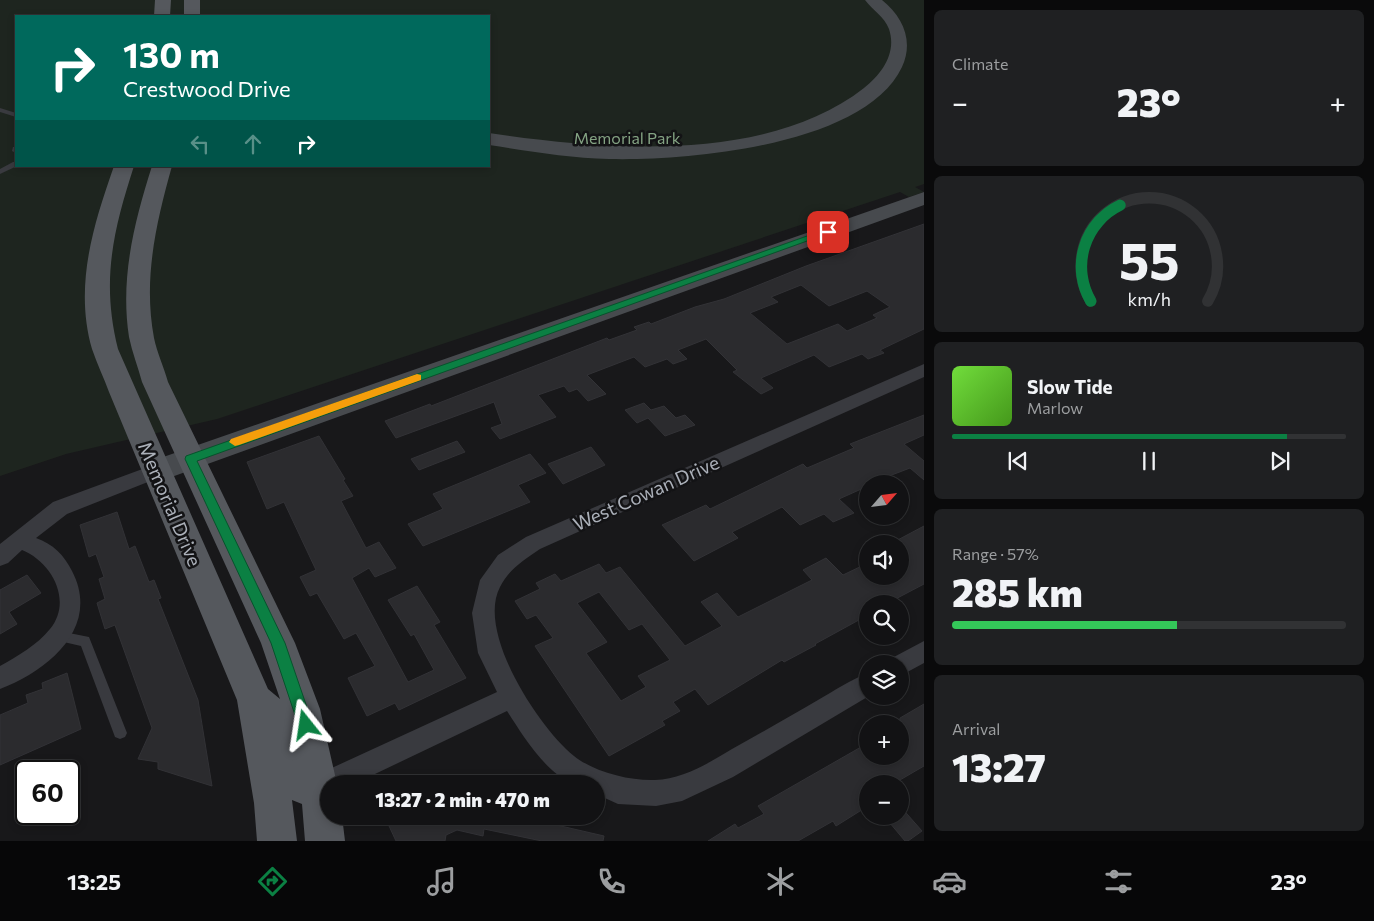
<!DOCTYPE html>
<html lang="en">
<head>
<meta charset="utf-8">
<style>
  :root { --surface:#121214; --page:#1f2022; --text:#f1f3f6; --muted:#9c9ea0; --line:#313234; --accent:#0b8043 }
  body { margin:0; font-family:Commissioner,sans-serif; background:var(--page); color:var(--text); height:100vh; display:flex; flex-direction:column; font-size:19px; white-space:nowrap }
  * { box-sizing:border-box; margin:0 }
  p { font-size:16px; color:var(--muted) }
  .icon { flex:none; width:28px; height:28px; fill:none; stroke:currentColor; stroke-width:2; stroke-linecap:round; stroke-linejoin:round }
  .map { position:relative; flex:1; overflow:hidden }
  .panel { display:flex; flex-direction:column; gap:10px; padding:10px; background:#0a0a0b; width:450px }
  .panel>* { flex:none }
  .guide { position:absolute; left:15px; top:15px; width:475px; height:152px; border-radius:0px; box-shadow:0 2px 8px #0003,0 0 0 1px var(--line); background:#00695c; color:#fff; overflow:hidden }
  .needle { width:32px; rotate:62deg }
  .tools { position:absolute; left:859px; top:475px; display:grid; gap:10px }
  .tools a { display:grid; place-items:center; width:50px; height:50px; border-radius:50%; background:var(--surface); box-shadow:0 2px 8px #0003,0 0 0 1px var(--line); font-size:25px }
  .speed { position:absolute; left:15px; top:760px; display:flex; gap:10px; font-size:25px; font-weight:700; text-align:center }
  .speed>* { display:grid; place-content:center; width:65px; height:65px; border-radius:50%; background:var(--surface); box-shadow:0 2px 8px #0003,0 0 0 1px var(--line); line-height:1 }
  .speed .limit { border:2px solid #111; border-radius:8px; background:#fff; color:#111 }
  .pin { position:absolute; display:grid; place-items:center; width:42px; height:42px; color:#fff; margin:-21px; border-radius:10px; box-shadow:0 2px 8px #0006 }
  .me { position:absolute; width:55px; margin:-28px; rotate:345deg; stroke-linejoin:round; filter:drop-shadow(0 0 4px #0008) }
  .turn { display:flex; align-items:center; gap:18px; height:105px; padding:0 25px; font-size:22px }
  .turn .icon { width:65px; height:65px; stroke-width:2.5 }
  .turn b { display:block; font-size:35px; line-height:42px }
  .lanes { display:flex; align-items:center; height:48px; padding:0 25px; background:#0003; justify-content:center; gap:25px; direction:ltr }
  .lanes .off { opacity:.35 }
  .big { font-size:38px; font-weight:800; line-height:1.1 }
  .panel .tile { flex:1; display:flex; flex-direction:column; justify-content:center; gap:8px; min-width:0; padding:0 18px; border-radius:8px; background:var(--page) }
  .panel .dial { align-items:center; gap:0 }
  .dial svg { height:130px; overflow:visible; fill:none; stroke:var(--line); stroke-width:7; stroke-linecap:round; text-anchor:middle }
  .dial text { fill:var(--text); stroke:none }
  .song { display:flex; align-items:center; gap:15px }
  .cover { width:60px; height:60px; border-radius:8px; background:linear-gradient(135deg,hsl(100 70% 55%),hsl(100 70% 35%)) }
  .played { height:5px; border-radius:2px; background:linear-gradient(90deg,var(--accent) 85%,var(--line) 85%) }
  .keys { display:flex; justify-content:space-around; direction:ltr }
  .heat { display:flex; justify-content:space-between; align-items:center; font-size:28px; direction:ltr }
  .charge { height:8px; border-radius:4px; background:linear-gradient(90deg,#34c759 57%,var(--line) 0) }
  .trip { position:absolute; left:320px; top:775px; width:285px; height:50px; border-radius:25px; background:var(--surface); box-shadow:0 2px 8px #0003,0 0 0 1px var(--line); font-weight:800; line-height:50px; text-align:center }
  .dock { display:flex; height:80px; justify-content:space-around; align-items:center; background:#070708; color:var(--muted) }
  .dock .icon { width:35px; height:35px }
  .dock .selected { color:var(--accent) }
  .dock b { font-size:22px; color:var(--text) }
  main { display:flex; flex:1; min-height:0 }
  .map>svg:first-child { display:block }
</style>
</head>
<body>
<main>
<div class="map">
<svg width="924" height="841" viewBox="0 0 924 841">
  <rect width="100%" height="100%" fill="#18181a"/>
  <path fill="#1e251f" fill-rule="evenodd" d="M 0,0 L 924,0 L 924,184 L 915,187 L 924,192 L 909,197 L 900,192 L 217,419 L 66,454 L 0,476 ZM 16,16 L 489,16 L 489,166 L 16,166 Z"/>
  <path fill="#2b2b2e" stroke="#323236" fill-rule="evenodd" d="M 924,224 L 924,329 L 880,350 L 884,353 L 868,359 L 862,354 L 829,367 L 814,355 L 761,378 L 773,388 L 761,394 L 733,372 L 737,370 L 706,339 L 678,350 L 687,359 L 673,364 L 667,359 L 645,367 L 634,357 L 587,375 L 606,394 L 588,401 L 577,389 L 569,392 L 564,386 L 538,395 L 556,417 L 500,439 L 491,428 L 502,424 L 494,402 L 396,438 L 385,421 L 430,404 L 431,406 L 607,338 L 609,340 L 637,330 L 634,327 L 649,322 L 651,324 L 695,307 L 724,299 L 806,266 ZM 801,285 L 829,306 L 867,291 L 890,307 L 873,315 L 877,318 L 847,331 L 838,324 L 787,344 L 750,313 L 778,302 L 771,297 Z
    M 644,403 L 651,410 L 664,406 L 676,418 L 685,415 L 695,425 L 665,436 L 648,418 L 637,423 L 625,410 Z
    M 924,415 L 924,435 L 904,444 L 924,461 L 924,480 L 910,468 L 868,484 L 868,486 L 839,499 L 854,513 L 833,522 L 824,514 L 800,525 L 782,507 L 732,532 L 738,538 L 694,561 L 662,525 L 706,505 L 710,509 L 803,464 L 807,468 L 854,448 L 850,444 Z
    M 319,436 L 345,479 L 343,480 L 353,496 L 341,501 L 366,548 L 379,542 L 396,568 L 375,577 L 369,568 L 352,578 L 408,682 L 434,670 L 414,634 L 411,636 L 388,600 L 417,586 L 440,622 L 434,625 L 466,678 L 399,710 L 395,703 L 367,716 L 348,678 L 375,666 L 356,633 L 344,639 L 317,593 L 310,596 L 300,577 L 316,570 L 284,502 L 267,509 L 247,462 Z
    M 457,441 L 465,452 L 419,470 L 411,459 Z
    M 591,447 L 605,465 L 563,484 L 548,464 Z
    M 530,454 L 546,473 L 518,485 L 530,502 L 423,546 L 408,524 L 443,509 L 433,494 Z
    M 117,512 L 129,549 L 135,546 L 149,582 L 154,580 L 161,598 L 158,599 L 198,700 L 212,786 L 158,769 L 158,762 L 138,759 L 152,728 L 115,625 L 105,629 L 97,603 L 105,599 L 99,579 L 104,577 L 96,554 L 89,557 L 80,525 Z
    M 924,526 L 924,584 L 886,604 L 868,604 L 868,615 L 815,644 L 816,645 L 784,662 L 782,660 L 708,705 L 695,689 L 673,702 L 680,711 L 662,721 L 665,725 L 609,756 L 535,646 L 553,638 L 536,615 L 527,619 L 515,601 L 540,589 L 536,583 L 555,574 L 561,581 L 599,564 L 606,573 L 620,567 L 685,646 L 722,626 L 701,602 L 717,593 L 738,617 L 812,580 L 803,570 L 826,558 L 843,575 L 868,563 L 868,576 L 900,576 L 900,544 L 892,543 ZM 599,592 L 629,630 L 642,624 L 670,660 L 638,676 L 646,687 L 621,701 L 586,653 L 607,642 L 577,603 Z
    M 27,575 L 41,593 L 9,612 L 17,624 L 0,634 L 0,590 Z
    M 67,673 L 81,729 L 0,765 L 0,715 L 28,703 L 26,695 L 43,689 L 42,683 Z
    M 924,704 L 924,766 L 893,784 L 868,784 L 868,806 L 836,826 L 833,821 L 798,841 L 708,841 L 735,824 L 738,828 L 764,814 L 758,806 L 868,743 L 868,756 L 900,756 L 900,718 Z
    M 900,806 L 922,831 L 908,841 L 905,841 L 884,816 L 900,816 Z
    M 409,816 L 535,816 L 535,820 L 604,836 L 603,841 L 542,841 L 484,829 L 483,836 L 457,830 L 446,835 L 445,841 L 396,841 L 389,826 Z"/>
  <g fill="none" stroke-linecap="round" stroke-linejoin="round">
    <path fill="#393a3f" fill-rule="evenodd" d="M 0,108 L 16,113 L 16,117 L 0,112 Z
      M 13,147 L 16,147 L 16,153 L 12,151 Z
      M 13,162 L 16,162 L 17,166 L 0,174 L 0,169 Z
      M 59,631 L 89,637 L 127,733 L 125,737 L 120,739 L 115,737 L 81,646 L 55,640 L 53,636 L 55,632 Z"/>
    <path fill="#393a3f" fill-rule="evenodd" d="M 924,364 L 924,377 L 540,549 C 524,560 509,569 500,587 C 476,632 539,728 574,756 C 594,772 630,781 655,780 C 683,779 709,763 732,749 C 761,733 789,717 818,700 C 834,691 850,680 868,673 L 869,696 L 733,777 L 682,801 L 656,806 L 618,804 L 596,794 L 596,784 C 590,784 583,785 577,784 C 548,778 522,734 507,711 L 354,784 L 329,784 L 328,796 L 319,800 L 310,796 L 306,787 L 310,778 L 497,692 L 478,653 L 472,613 L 480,580 L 498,555 L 526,537 Z
      M 156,464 L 163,466 L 166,471 L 163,476 L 67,514 L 36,538 C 53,544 64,555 72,571 C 101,627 49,670 0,689 L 0,666 C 18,656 37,645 50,629 C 73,601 52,562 22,550 L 8,563 L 0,566 L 0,544 L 53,502 Z
      M 924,641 L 924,663 L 900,676 L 900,664 L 889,664 L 892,658 Z"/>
    <path fill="#474a4e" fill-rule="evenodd" d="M 865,0 L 882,0 C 903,17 914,41 902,67 C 865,146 686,161 609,159 C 569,158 529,151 489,145 L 489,133 C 603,150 767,164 864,88 C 882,74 897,53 889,29 C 884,16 873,11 865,0 Z
      M 924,192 L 924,205 L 166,479 L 156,482 L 146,479 L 142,471 L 146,463 Z"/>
    <path fill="#55585d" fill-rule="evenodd" d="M 155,0 L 171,0 L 170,16 L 154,16 Z
      M 184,0 L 200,0 L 200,16 L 184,16 Z
      M 114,166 L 134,166 C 113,231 101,281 118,349 L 268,689 L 280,699 L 261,643 L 142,382 C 138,367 132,352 129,337 C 120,278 134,223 152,166 L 172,166 C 156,223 143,279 154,338 C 157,353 164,367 168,382 L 295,643 L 320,709 L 337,784 L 329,784 L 329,816 L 342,816 L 345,841 L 305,841 L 302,804 L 292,800 L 297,841 L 257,841 L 254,803 L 237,700 L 109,392 C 104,378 97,364 92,349 C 74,286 93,226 114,166 Z"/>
  </g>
  <path fill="#0b8043" stroke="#07532c" d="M 824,230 L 832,232 L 197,461 L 285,643 L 313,725 L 311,730 L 306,732 L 300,730 L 271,643 L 185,459 L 186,456 Z"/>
  <path fill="#f59e0b" d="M 417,374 L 421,375 L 421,380 L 239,445 L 235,446 L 229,442 L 231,439 Z"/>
  <g text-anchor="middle" stroke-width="5" stroke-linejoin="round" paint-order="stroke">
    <g font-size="16" fill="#84a383" stroke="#131315">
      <text x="627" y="144">Memorial Park</text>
    </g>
    <g font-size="19" fill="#abb0b9" stroke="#131315">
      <text transform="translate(646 493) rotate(-24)" y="7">West Cowan Drive</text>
      <text transform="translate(170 504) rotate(67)" y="7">Memorial Drive</text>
    </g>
  </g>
</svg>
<div class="tools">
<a><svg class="needle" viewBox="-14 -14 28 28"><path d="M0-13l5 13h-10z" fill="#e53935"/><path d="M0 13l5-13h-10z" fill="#9c9ea0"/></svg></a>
<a><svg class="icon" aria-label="sound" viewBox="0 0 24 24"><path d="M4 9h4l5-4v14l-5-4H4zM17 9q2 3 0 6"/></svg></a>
<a><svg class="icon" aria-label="search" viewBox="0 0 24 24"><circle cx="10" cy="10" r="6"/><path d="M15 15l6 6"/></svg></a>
<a><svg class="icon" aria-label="layers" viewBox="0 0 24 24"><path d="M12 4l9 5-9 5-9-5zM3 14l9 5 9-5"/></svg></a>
<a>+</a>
<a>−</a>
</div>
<div class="speed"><div class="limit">60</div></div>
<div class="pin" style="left:828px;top:232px;background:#d93025"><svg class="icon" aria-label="arrive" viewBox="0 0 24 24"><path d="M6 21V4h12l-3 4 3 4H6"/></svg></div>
<svg class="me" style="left:306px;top:725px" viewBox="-20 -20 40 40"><path d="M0-17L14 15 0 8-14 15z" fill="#0b8043" stroke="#fff" stroke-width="4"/></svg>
<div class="trip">13:27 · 2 min · 470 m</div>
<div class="guide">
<div class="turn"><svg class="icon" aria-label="right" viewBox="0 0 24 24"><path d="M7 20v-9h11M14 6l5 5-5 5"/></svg><div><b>130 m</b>Crestwood Drive</div></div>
<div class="lanes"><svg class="icon off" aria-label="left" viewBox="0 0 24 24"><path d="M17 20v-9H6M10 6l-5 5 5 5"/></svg><svg class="icon off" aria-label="ahead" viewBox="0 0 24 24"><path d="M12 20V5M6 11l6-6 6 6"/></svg><svg class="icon" aria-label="right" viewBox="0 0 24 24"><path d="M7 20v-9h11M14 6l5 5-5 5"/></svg></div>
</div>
</div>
<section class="panel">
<div class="tile"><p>Climate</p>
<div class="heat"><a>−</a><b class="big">23°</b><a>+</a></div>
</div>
<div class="tile dial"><svg viewBox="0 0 100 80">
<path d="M14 69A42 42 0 1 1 86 69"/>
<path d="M14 69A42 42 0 0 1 32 10" stroke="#0b8043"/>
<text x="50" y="56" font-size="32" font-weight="700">55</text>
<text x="50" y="72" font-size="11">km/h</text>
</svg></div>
<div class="tile">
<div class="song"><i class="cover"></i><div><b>Slow Tide</b><p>Marlow</p></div></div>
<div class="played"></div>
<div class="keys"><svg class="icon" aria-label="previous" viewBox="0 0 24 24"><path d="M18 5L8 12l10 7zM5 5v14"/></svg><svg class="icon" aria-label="pause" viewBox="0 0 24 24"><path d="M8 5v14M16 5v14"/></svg><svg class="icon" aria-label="next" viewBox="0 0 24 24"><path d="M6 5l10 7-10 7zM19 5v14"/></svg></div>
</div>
<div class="tile"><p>Range · 57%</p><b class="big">285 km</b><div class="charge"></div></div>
<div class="tile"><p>Arrival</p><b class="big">13:27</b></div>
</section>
</main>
<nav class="dock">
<b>13:25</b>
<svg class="icon selected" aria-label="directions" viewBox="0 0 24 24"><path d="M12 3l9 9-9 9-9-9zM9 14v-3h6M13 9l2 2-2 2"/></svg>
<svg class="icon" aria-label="music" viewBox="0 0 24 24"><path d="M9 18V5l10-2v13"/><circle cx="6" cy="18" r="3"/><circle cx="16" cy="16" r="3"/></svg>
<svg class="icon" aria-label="phone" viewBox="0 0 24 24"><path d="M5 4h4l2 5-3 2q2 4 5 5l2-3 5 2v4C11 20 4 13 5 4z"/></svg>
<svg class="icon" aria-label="climate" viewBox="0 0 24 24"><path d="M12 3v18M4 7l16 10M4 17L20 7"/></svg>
<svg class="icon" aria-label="car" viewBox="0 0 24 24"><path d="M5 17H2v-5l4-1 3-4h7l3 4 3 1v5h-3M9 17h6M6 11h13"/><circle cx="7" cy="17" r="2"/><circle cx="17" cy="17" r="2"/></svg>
<svg class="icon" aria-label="filters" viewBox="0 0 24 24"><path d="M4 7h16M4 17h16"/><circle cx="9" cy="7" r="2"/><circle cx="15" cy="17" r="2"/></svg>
<b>23°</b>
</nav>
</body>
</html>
